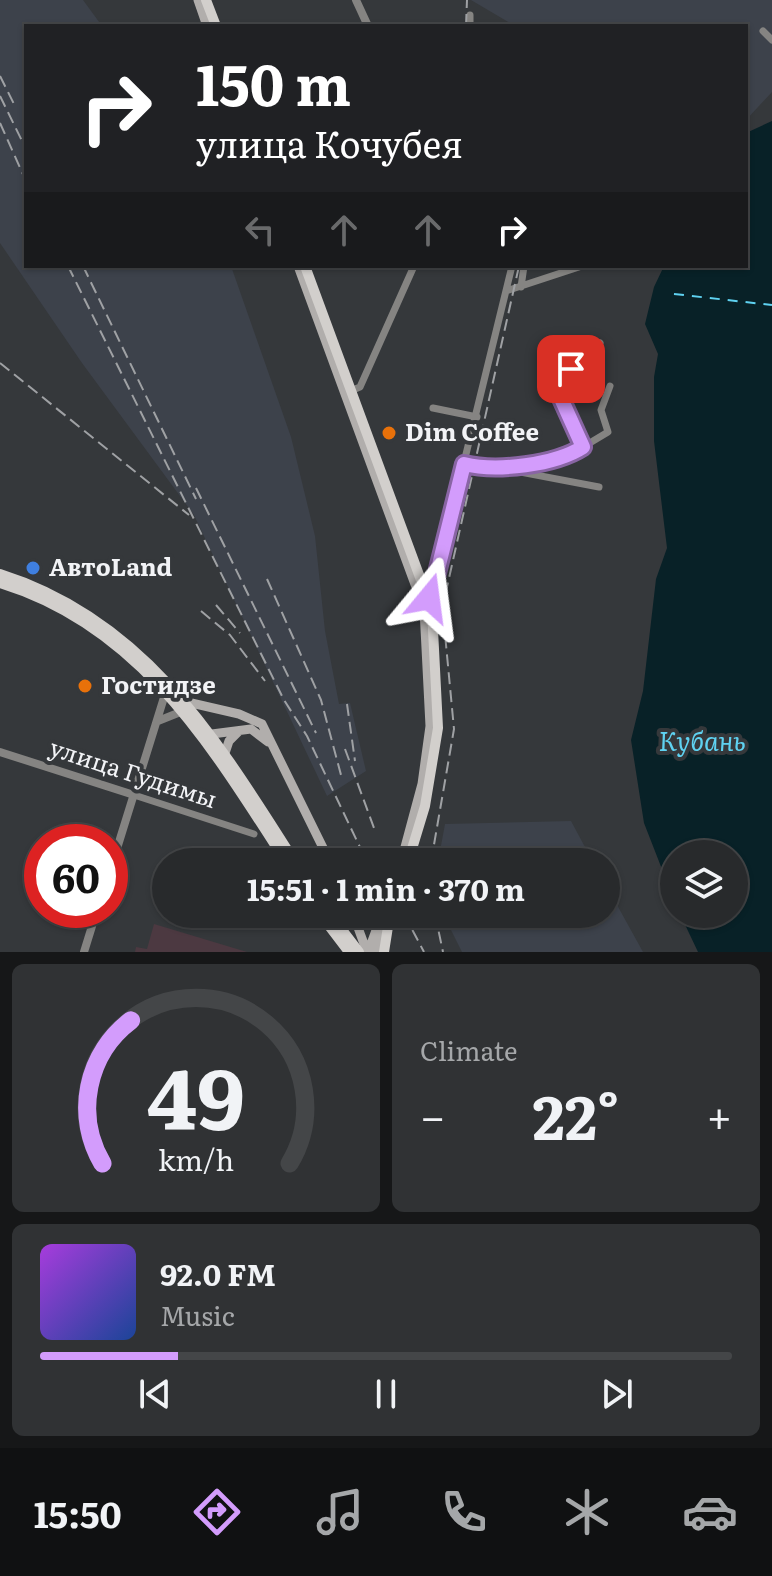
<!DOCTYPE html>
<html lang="en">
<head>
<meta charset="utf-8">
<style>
  :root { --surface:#282a2c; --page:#303234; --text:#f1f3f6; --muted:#a5a7a9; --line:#444648; --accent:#d39cfc }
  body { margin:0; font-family:Literata,serif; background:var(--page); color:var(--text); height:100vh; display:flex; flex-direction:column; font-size:30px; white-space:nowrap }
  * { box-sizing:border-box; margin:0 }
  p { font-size:26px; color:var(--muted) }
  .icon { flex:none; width:44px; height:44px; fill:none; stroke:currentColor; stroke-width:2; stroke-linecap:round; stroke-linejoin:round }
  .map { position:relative; height:952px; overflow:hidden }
  .drawer { display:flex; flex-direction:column; gap:12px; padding:12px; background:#161718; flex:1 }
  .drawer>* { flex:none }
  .banner { position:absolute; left:24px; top:24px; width:724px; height:244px; border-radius:0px; box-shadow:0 2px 6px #0004,0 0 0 2px var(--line); background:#202124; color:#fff; overflow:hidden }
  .tools { position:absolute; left:660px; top:840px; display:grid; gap:16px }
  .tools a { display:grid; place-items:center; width:88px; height:88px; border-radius:50%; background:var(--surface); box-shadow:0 2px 6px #0004,0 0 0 2px var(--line); font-size:40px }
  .speed { position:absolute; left:24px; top:824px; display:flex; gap:16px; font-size:40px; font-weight:700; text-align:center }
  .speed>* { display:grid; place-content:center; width:104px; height:104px; border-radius:50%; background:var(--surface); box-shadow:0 2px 6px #0004,0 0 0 2px var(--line); line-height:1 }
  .speed .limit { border:12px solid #d22; background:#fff; color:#111 }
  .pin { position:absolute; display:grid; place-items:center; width:68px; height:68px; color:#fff; margin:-34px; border-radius:16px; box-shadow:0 4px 12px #0006 }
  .me { position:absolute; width:88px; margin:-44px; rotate:16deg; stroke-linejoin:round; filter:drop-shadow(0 0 6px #0008) }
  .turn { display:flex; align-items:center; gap:28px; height:168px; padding:0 40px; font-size:36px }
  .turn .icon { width:104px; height:104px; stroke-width:2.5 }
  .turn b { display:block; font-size:56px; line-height:68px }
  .lanes { display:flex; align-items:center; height:76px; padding:0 40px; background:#0003; justify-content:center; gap:40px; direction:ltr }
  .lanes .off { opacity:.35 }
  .big { font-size:60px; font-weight:700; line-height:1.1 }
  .drawer .tile { flex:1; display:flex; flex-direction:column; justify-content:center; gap:12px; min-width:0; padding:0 28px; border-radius:12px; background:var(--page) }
  .drawer .dial { align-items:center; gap:0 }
  .dial svg { height:208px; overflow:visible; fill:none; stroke:var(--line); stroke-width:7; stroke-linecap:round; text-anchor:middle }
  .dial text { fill:var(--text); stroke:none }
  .song { display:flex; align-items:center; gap:24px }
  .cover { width:96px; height:96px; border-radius:12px; background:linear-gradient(135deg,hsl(280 70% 55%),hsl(220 70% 35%)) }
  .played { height:8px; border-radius:4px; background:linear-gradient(90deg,var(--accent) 20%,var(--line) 20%) }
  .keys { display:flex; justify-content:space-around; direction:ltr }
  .heat { display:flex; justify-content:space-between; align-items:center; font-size:44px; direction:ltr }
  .drawer .tiles { flex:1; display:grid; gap:12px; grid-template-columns:1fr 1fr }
  .tile:last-child { grid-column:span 2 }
  .trip { position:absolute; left:152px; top:848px; width:468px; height:80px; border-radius:40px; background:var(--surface); box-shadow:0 2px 6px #0004,0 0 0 2px var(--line); font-weight:700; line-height:80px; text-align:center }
  .tabs { display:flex; height:128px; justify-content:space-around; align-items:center; background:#101112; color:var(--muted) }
  .tabs .icon { width:56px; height:56px }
  .tabs .selected { color:var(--accent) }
  .tabs b { font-size:36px; color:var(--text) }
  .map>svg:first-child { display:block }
</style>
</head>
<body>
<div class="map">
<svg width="772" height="952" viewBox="0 0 772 952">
  <rect width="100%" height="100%" fill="#35383b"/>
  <path fill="#3d424b" d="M 0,0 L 83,0 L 102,26 L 26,26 L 26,266 L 231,266 L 291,437 L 315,536 L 325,631 L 339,704 L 350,703 L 366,771 L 327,796 L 194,515 L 82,363 L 0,243 Z
    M 471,0 L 772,0 L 772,92 L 746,120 L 746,26 L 515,26 Z
    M 571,821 L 593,862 L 438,862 L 445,824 Z
    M 606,885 L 643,952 L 462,952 L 443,914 L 606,914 Z"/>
  <path fill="#4c3941" d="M 154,924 L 247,952 L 135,952 L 136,947 L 147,949 Z"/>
  <path fill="#082127" d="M 772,121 L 772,952 L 698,952 L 680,914 L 734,914 L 734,854 L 674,854 L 674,900 L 644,823 L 631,740 L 643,691 L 656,579 L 667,548 L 654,441 L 654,377 L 658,354 L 645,324 L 654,287 L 664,266 L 746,266 L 746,133 Z"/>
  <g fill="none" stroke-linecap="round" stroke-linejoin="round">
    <path stroke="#5fd2f1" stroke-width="2" stroke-dasharray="10 8" stroke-linecap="butt" d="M 674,294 L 772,305"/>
    <path stroke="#858482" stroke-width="7" d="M 470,26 L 470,15
      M 763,31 L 772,40
      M 521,287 L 524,266
      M 509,290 L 582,266
      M 348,392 L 360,387 L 414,266
      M 433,408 L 477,417
      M 583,447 L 608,432 L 601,410 L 610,386
      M 464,464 C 497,472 555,464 583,447 L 559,394 L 559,382 L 600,343
      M 499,468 L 599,487
      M 421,590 L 434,585 L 512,266
      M 134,795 L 254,834"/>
    <path stroke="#858482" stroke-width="8" d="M 356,0 L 368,26
      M 158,721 L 183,711
      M 0,752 L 134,795
      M 110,871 L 166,691
      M 84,952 L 97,910"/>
    <path stroke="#b1aeac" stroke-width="9" d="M 198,0 L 207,26
      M 298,266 L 424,609 L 430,726 L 422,784 L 401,862
      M 187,702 L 239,714 L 262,724 L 330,862
      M 204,735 L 251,729 L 268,742
      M 225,753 L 229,741 L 238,732
      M 353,914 L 367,952
      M 363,914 L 370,918 L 380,914
      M 368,952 L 382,914
      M 377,952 L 384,933"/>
    <path stroke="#d2cfcc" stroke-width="10" d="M 206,0 L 216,26
      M 305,266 L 432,610 L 438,728 L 425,806 L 408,862
      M 0,574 C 146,620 218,741 295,862
      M 0,583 C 141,626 211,746 286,862
      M 320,914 L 349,952
      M 330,914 L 359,952
      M 384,952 L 390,914"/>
    <path stroke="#9fa1a4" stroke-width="2" stroke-dasharray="12 6" stroke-linecap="butt" d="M 466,26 L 467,0
      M 0,76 L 14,104
      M 0,96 L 26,149
      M 0,123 L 26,181
      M 68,266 L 284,700 L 307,736 L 367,862
      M 83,266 L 196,499
      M 0,363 L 189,515
      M 196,488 L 316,733
      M 267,579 L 321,700 L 341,775
      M 216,605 L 240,633
      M 201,611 L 230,635 L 265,681
      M 347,704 L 355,761
      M 345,749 L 374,828
      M 431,862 L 454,729 L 445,634 L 447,587 L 519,266
      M 404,914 L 424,952
      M 435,914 L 443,952"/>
  </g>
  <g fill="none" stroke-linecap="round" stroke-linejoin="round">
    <g stroke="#8965a4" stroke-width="20">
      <path id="route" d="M 429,598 L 427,588 L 434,585 L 464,464 C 497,472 555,465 583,447 L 559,394 L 559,382 L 571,369"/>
    </g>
    <use href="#route" stroke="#d39cfc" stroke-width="14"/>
  </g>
  <g fill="#e8710a" stroke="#35383b" stroke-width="3">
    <circle cx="389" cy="433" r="8"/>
    <circle cx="85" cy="686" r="8"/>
  </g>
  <circle fill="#3f7fe0" stroke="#35383b" stroke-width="3" cx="33" cy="568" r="8"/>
  <g text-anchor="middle" stroke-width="8" stroke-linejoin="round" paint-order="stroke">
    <g font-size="24" font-weight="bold" fill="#f2f3f6" stroke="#35383b" text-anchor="start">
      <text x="405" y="441">Dim Coffee</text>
      <text x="49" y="576">АвтоLand</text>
      <text x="101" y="694">Гостидзе</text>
    </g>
    <g font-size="24" fill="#f2f3f6" stroke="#35383b">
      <text transform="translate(133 774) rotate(18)" y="8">улица Гудимы</text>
    </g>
    <g font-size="26" font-style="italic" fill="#5fd2f1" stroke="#35383b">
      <text x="702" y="751">Кубань</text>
    </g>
  </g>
</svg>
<div class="tools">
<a><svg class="icon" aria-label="layers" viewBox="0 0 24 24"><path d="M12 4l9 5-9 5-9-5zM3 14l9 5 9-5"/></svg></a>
</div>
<div class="speed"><div class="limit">60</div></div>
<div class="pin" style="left:571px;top:369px;background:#d93025"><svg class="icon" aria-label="arrive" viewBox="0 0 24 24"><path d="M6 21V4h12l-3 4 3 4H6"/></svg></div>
<svg class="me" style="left:429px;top:598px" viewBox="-20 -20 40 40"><path d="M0-17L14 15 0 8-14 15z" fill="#d39cfc" stroke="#fff" stroke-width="4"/></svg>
<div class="trip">15:51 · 1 min · 370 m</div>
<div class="banner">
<div class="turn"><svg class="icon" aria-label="right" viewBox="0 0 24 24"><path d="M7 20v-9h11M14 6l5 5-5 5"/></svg><div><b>150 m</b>улица Кочубея</div></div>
<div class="lanes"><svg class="icon off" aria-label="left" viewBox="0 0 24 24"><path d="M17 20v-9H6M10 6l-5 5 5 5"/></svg><svg class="icon off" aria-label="ahead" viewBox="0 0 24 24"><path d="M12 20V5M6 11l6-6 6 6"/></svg><svg class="icon off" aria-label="ahead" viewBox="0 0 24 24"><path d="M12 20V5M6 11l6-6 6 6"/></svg><svg class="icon" aria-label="right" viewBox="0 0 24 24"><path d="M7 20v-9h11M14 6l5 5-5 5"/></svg></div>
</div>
</div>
<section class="drawer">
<div class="tiles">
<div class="tile dial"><svg viewBox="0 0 100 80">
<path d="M14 69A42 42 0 1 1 86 69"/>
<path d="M14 69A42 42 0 0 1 25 14" stroke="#d39cfc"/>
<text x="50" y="56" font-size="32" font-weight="700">49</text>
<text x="50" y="72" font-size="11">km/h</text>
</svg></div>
<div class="tile"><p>Climate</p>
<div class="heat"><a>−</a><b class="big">22°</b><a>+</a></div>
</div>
<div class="tile">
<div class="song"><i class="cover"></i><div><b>92.0 FM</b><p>Music</p></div></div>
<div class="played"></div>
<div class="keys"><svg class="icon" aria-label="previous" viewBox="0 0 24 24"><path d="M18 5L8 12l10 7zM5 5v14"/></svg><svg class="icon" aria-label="pause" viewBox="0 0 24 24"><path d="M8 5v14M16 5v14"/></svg><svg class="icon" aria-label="next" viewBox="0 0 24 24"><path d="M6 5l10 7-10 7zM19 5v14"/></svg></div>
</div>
</div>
</section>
<nav class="tabs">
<b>15:50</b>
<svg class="icon selected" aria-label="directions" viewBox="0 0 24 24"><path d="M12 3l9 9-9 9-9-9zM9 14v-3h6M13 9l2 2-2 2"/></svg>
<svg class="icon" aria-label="music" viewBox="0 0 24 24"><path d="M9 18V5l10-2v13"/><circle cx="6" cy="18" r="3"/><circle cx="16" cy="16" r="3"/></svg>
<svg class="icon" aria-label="phone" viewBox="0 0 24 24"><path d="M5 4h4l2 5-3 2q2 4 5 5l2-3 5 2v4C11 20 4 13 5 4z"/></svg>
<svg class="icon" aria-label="climate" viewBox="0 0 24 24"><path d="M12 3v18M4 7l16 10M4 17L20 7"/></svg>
<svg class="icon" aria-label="car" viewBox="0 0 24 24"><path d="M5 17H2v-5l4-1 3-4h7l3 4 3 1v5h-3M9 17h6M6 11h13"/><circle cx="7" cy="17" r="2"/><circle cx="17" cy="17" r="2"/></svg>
</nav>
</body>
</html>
